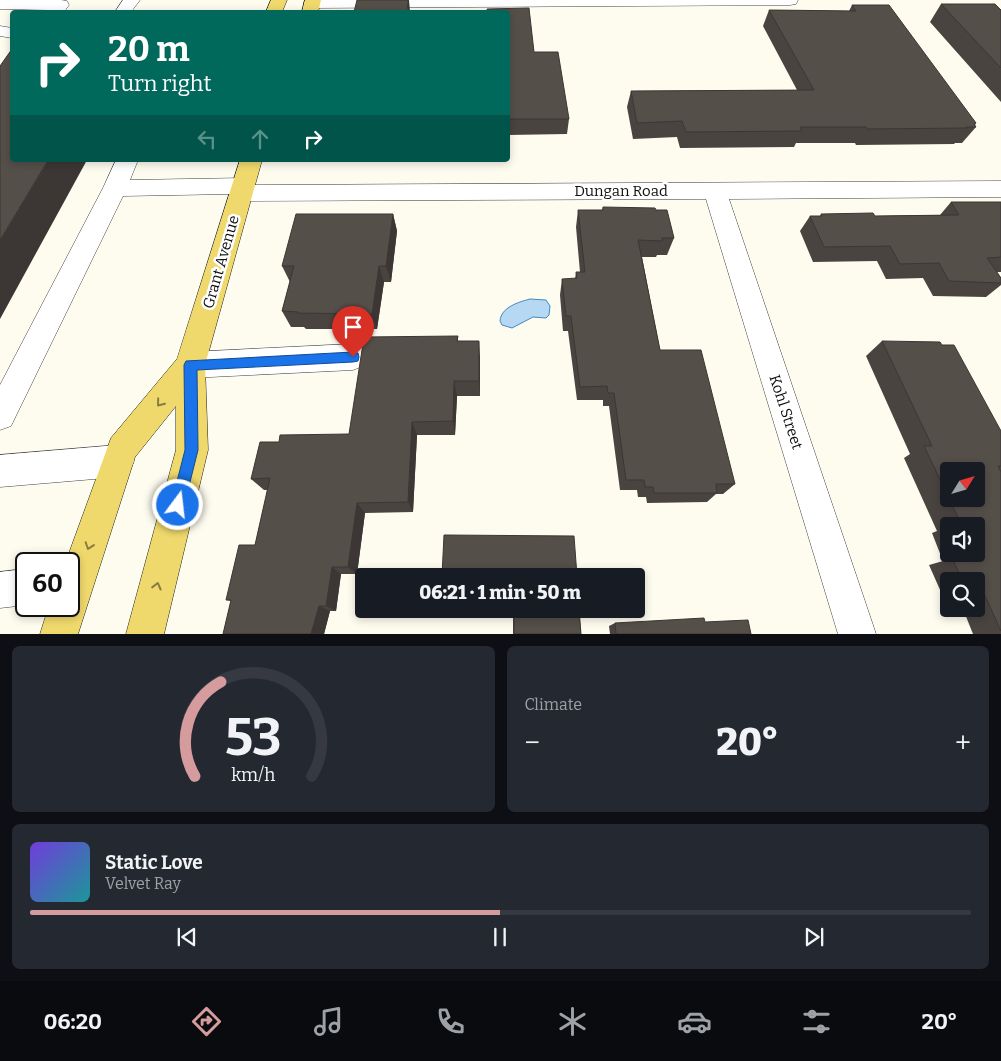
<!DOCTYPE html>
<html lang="en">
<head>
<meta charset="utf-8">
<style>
  :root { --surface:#171b24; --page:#242831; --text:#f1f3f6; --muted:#9ea1a6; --line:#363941; --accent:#d69b9c }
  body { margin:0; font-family:Bitter,serif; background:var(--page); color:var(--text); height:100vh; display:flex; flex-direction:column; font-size:19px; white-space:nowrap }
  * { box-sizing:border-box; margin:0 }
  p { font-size:16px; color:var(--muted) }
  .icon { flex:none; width:28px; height:28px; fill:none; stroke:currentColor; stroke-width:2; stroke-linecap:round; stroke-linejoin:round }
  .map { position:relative; height:634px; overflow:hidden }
  .side { display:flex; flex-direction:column; gap:12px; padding:12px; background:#0d0f14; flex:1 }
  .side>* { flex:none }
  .guide { position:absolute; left:10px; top:10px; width:500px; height:152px; border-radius:5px; box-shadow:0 2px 8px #0003; background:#00695c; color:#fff; overflow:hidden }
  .needle { width:32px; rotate:53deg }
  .fabs { position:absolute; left:940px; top:462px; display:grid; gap:10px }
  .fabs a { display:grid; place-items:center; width:45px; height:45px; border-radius:5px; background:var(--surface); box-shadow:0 2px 8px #0003; font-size:25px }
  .speed { position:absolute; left:15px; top:552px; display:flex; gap:10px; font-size:25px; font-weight:700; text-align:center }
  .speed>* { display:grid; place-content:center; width:65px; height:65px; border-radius:50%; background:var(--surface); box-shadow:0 2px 8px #0003; line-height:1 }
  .speed .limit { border:2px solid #111; border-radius:8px; background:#fff; color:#111 }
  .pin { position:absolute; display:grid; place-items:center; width:42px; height:42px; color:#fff; margin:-51px -21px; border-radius:50% 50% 50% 0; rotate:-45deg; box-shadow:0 0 5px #0007 }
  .pin .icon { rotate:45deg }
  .me { position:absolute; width:55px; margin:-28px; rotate:15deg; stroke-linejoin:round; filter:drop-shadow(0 0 4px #0008) }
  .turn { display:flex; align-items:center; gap:18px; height:105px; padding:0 15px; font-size:22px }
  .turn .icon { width:65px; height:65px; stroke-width:2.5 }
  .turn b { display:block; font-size:35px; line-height:42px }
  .lanes { display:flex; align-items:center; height:48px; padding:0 15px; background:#0003; justify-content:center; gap:25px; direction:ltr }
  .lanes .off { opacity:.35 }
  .big { font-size:38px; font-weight:800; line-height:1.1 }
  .side .tile { flex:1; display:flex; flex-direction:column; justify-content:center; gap:8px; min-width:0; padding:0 18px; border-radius:8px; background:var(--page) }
  .side .dial { align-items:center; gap:0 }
  .dial svg { height:130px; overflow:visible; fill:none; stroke:var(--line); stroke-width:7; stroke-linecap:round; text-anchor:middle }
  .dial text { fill:var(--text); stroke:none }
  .song { display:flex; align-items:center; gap:15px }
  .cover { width:60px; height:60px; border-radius:8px; background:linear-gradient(135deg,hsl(260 70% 55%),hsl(180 70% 35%)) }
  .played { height:5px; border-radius:2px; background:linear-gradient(90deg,var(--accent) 50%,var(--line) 50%) }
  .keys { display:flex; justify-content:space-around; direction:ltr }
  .heat { display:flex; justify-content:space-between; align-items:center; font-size:28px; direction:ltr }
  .side .tiles { flex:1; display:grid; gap:12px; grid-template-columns:1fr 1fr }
  .tile:last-child { grid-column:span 2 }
  .trip { position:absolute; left:355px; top:568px; width:290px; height:50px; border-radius:5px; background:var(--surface); box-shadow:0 2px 8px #0003; font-weight:800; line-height:50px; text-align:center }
  .tabs { display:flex; height:80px; justify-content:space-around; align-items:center; background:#090b0e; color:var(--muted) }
  .tabs .icon { width:35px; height:35px }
  .tabs .on { color:var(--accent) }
  .tabs b { font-size:22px; color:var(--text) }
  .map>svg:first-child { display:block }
</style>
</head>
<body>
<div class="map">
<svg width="1001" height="634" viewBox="0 0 1001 634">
  <rect width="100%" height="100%" fill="#fefcef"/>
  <path fill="#b6d8f2" stroke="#4288c5" d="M 530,299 L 546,300 L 550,306 L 549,315 L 546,318 L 533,317 L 512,328 L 502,325 L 500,321 C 501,307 519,302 530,299 Z"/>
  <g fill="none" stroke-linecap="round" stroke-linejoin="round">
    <g stroke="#404040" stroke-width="1">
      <path id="minor" d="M 0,0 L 61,0 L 67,1 L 69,5 L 64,12 L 48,12 L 49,10 L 0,9 Z
        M 123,0 L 140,0 L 131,12 L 115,12 Z
        M 306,0 L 798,0 L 796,4 L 790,5 L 312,8 L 306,7 L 304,3 Z
        M 0,26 L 12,28 L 12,38 L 0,36 Z
        M 116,160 L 138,160 L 130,180 L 244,178 L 252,180 L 255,185 L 1001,181 L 1001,197 L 729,199 L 876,634 L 838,634 L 706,199 L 241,201 L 233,199 L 230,194 L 123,196 L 11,426 L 0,430 L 0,385 L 103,188 Z
        M 353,344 L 363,348 L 367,357 L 363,366 L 353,370 L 190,378 L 180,374 L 175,365 L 180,356 L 190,352 Z
        M 118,445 L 129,450 L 134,461 L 129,472 L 118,477 L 0,487 L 0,455 Z
        M 26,569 L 26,605 L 0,608 L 0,572 Z"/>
    </g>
    <g stroke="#1e1e1e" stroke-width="1">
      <path id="major" d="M 271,0 L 287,0 L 282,12 L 266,12 Z
        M 305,0 L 321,0 L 318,12 L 302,12 Z
        M 240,160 L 262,160 L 205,365 L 208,450 L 164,634 L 126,634 L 176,450 L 176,406 L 135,457 L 78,634 L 40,634 L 49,606 L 69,606 L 69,564 L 65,564 L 111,438 L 177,359 Z"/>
    </g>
    <use href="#minor" fill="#fff" fill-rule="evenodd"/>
    <use href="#major" fill="#f0d96c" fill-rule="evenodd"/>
  </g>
  <path fill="#494440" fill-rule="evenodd" d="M 941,4 L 1001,10 L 1001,102 L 930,22 Z
    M 852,5 L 976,123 L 975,125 L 976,127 L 962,143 L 955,143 L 954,144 L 856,145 L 855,143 L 796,143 L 794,147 L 680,148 L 677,137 L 633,139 L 627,107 L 631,91 L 797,90 L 763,26 L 769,10 L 849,11 Z
    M 508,12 L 534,52 L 569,119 L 567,134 L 508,135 Z
    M 951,202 L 1001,202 L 1001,272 L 997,272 L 1001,278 L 1001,285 L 986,297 L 933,296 L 923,278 L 886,279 L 877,261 L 813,262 L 800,231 L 810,216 L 820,216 L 821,214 L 875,216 L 940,215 Z
    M 603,207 L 674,238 L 667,255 L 657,255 L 656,257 L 642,257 L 660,350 L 735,484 L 723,494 L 716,494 L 707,502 L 647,503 L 646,497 L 638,497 L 637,490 L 620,490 L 609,406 L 603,406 L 603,400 L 577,400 L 568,331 L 563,331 L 560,295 L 562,279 L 575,279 L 576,272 L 580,272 L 576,227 L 578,210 L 602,210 Z
    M 393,214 L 397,231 L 391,282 L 384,282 L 377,329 L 306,329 L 304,327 L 291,327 L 282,311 L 290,282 L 282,266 Z
    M 458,336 L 458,341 L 480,357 L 480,396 L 457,396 L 455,435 L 417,435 L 413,512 L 365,513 L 357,574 L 341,574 L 336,611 L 330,611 L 324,634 L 223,634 L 231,601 L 226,600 L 255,545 L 268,490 L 264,490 L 251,479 L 279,442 L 349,434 Z
    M 882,341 L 1001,431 L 1001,634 L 973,634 L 963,609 L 976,609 L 976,581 L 949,581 L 949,592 L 941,592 L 929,565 L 943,561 L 932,533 L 937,531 L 904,458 L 910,454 L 866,356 ZM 949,526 L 976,526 L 976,554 L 949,554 Z
    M 513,609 L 579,609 L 581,634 L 513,634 Z
    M 705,622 L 751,634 L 610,634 L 609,626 L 615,623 Z"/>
  <path fill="#3c3734" d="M 408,0 L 409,0 L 410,12 L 407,12 Z
    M 48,160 L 87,160 L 0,319 L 0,240 Z
    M 393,214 L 397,231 L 391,282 L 386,266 Z
    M 379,266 L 384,282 L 377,329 L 372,314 Z
    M 479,341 L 480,357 L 480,396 L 479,381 Z
    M 454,381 L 457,396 L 455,435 L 453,421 Z
    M 412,422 L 417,435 L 413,512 L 408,502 Z
    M 357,503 L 365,513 L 357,574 L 348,567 Z
    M 332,567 L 341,574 L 336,611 L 326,606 Z
    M 319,606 L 330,611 L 324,634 L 311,634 Z"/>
  <path fill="#554f4a" stroke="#3c3734" d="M 357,0 L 408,0 L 407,11 L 413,11 L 412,12 L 354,12 Z
    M 941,4 L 995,4 L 1001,10 L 1001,68 Z
    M 852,5 L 889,5 L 976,123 L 974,124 L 976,127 L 966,127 L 967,128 L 867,129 L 866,127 L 800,127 L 802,131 L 686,132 L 682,121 L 637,123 L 631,91 L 814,90 L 769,10 L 856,11 Z
    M 529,8 L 534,52 L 558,52 L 569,119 L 508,119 L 508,12 L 488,12 L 487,9 Z
    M 12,49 L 12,160 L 48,160 L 0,240 L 0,66 Z
    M 951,202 L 1001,202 L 1001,257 L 987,258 L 1001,278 L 1001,283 L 949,281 L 939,263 L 900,264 L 890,246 L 824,247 L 810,216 L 822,216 L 821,214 L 873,213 L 875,216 L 959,215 Z
    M 603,207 L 655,208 L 656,210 L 667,210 L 674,238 L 662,238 L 662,241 L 638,240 L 660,350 L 701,350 L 735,484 L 716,484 L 717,493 L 654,493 L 653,487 L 645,487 L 644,480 L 626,480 L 614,393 L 608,393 L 607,386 L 580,387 L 571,316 L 566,316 L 562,279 L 577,278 L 576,272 L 585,272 L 578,210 L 603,210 Z
    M 296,214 L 393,214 L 386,266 L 379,266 L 372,314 L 297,313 L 298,312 L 282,311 L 294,266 L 282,266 Z
    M 458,336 L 457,341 L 479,341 L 479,381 L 454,381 L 453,421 L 412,422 L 408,502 L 357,503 L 348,567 L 332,567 L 326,606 L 319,606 L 311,634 L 223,634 L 231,600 L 226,600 L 239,545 L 255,545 L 270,478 L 251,479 L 260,442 L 279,442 L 280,435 L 349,434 L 364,337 Z
    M 882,341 L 940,342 L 942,345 L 954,345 L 1001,431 L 1001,466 L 998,466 L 1001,472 L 1001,631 L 981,587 L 976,587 L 976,581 L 963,581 L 952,558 L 969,558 L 967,554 L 976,554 L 976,526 L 955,526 L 954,525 L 962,525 L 949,499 L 976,499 L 976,471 L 949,471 L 949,498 L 924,446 L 932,446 Z
    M 444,535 L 574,536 L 577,576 L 442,576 Z
    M 514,609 L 579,609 L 581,634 L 514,634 Z
    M 704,618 L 705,622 L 748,620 L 751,634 L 616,634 L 615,623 Z"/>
  <defs><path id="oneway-chevron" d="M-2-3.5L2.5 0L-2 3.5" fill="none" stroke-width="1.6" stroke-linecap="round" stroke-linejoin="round" transform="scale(1.25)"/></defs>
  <g stroke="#8a7d41">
    <use href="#oneway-chevron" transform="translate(160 403) rotate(129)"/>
    <use href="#oneway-chevron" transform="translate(89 546) rotate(109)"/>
    <use href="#oneway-chevron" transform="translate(157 586) rotate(-76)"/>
  </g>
  <path fill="#1a73e8" stroke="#114b97" d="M 353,352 L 358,353 L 359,357 L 358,361 L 353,362 L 197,370 L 198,450 L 183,510 L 178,512 L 173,510 L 171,505 L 185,450 L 184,365 L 186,361 Z"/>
  <g text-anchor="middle" stroke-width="5" stroke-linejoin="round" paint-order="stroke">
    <g font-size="15" fill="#0d0d0d" stroke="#fff">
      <text x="621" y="196">Dungan Road</text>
      <text transform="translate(221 262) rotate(-74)" y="5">Grant Avenue</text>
      <text transform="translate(786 412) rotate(72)" y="5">Kohl Street</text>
    </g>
  </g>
</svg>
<div class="fabs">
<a><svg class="needle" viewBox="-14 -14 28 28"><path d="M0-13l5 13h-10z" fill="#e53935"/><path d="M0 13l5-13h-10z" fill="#9ea1a6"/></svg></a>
<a><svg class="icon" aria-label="sound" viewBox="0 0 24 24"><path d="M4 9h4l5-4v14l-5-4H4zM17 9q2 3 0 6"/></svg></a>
<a><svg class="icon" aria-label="search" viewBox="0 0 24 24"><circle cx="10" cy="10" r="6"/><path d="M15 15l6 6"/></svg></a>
</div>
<div class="speed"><div class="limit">60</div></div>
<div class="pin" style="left:353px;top:357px;background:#d93025"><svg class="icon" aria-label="arrive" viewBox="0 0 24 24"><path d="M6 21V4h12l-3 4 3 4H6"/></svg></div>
<svg class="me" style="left:178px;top:505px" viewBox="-20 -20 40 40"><circle r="17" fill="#1a73e8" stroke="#fff" stroke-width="3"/><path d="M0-11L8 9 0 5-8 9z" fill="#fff"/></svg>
<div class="trip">06:21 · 1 min · 50 m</div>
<div class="guide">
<div class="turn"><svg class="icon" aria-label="right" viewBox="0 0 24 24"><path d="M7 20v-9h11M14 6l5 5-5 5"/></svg><div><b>20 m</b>Turn right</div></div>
<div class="lanes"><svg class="icon off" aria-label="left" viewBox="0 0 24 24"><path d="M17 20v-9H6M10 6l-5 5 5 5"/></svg><svg class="icon off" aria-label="ahead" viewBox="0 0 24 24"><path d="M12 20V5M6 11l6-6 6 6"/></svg><svg class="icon" aria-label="right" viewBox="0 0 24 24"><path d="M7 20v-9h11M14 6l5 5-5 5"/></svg></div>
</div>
</div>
<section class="side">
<div class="tiles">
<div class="tile dial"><svg viewBox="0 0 100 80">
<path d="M14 69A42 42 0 1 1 86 69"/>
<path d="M14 69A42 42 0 0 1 30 11" stroke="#d69b9c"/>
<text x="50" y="56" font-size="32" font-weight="700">53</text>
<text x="50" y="72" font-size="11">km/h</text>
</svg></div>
<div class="tile"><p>Climate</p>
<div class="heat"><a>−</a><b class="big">20°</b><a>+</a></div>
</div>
<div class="tile">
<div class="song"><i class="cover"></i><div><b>Static Love</b><p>Velvet Ray</p></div></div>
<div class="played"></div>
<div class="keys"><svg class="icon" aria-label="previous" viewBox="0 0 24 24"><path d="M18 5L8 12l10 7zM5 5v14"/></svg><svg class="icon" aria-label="pause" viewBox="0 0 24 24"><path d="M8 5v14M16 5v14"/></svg><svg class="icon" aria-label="next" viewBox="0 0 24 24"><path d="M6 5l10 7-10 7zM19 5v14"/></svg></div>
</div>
</div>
</section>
<nav class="tabs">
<b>06:20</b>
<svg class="icon on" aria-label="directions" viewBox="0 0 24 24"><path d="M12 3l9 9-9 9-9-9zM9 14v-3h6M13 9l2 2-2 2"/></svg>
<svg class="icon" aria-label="music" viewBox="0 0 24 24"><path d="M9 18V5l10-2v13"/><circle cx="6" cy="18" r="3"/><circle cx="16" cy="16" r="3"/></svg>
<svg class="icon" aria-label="phone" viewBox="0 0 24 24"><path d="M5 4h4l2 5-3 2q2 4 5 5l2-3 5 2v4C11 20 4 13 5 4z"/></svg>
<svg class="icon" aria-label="climate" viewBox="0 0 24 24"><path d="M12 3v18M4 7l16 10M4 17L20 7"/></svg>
<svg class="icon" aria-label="car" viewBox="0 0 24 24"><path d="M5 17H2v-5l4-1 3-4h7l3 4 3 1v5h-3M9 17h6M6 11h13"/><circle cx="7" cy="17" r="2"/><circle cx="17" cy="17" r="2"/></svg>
<svg class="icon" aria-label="filters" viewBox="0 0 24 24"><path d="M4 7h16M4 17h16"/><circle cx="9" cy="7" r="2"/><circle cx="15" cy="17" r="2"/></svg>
<b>20°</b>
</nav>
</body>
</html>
